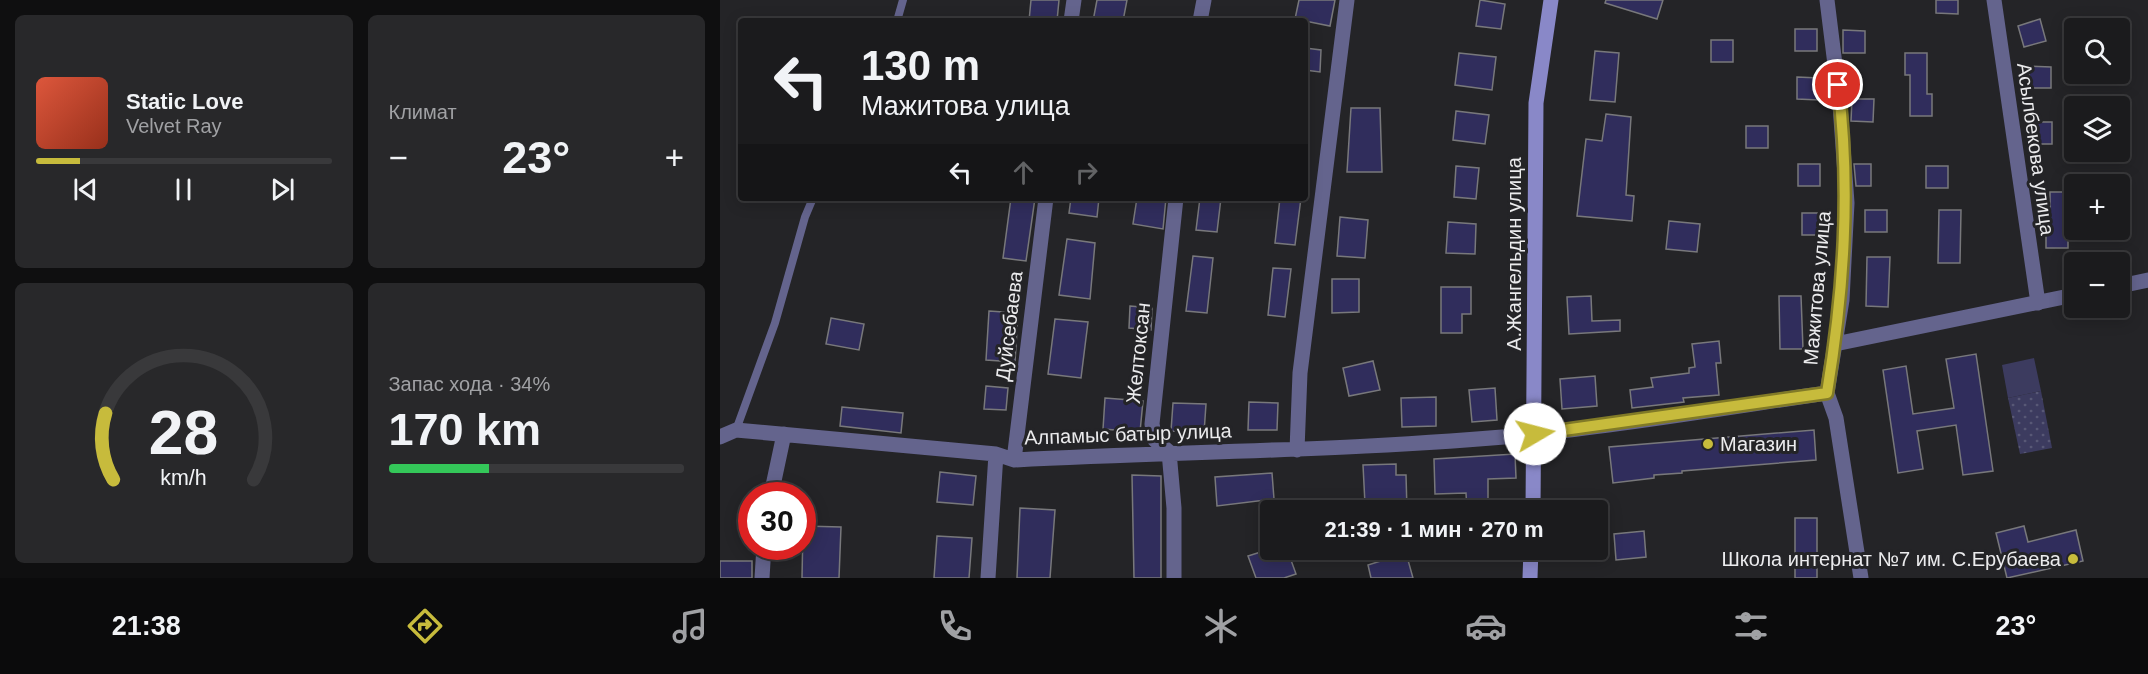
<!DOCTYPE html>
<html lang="ru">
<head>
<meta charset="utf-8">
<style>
  :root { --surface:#1b1b1d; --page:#28282a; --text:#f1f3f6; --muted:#a0a1a4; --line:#39393b; --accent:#c7bb3c }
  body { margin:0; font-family:Helvetica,sans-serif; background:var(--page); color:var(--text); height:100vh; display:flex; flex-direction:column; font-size:22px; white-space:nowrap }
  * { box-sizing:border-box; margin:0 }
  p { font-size:20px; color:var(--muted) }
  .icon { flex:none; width:33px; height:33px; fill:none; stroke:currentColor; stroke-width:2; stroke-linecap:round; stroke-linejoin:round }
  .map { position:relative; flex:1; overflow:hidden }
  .side { display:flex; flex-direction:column; gap:15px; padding:15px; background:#0f0f10; width:720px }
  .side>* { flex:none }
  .hud { position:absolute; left:18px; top:18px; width:570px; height:183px; border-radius:6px; box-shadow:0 3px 15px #0003,0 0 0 2px var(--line); background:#1b1b1d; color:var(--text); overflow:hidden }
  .buttons { position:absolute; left:1344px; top:18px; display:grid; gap:12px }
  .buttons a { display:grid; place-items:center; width:66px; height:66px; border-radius:6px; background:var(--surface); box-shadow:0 3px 15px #0003,0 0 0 2px var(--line); font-size:30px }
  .speed { position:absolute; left:18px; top:482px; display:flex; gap:12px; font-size:30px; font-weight:700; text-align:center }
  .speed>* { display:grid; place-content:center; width:78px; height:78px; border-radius:50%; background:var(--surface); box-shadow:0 3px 15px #0003,0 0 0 2px var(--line); line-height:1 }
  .speed .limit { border:9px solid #d22; background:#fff; color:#111 }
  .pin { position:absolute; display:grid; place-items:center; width:51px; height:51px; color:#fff; margin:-26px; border:3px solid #fff; border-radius:50%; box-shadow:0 2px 6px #0007 }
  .me { position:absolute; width:66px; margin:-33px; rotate:82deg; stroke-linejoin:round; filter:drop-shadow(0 0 4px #0008) }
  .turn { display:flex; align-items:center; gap:21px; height:126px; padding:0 24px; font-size:27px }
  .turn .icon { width:78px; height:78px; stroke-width:2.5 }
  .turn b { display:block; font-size:42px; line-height:51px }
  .lanes { display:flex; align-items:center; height:57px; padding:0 24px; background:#0003; justify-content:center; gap:30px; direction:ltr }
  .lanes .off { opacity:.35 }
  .big { font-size:45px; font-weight:700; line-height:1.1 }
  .side .widget { flex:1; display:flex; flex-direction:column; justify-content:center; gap:9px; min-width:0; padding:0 21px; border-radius:9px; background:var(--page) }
  .side .dial { align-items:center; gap:0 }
  .dial svg { height:156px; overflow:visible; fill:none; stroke:var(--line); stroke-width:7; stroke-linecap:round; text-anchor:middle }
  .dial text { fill:var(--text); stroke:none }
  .song { display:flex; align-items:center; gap:18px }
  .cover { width:72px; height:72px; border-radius:9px; background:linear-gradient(135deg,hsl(10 70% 55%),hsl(10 70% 35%)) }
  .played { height:6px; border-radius:3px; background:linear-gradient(90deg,var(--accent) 15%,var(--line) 15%) }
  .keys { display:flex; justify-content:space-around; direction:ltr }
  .heat { display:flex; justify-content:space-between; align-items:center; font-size:33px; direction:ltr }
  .charge { height:9px; border-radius:4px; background:linear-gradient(90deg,#34c759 34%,var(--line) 0) }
  .side .tiles { flex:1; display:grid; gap:15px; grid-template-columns:repeat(2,1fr) }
  .trip { position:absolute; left:540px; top:500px; width:348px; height:60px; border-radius:6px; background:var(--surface); box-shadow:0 3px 15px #0003,0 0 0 2px var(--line); font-weight:700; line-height:60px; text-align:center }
  .menu { display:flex; height:96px; justify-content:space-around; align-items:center; background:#0b0b0c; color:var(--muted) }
  .menu .icon { width:42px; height:42px }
  .menu .on { color:var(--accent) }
  .menu b { font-size:27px; color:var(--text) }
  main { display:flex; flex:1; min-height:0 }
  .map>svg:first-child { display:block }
</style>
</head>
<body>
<main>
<section class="side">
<div class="tiles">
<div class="widget">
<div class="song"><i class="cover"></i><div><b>Static Love</b><p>Velvet Ray</p></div></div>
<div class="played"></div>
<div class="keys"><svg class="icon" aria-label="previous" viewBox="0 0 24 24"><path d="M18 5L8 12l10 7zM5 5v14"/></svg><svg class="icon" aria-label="pause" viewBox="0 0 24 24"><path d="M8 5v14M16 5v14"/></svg><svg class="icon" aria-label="next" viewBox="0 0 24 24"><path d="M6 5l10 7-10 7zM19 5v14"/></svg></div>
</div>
<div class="widget"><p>Климат</p>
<div class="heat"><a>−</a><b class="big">23°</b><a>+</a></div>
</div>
<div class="widget dial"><svg viewBox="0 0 100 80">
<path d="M14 69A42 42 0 1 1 86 69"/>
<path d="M14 69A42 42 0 0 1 10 35" stroke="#c7bb3c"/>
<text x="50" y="56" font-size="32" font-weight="700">28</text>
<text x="50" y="72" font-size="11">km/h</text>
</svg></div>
<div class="widget"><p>Запас хода · 34%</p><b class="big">170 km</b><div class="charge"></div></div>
</div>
</section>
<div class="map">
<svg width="1428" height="578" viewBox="0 0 1428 578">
  <defs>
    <pattern id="park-dots" width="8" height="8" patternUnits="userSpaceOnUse" patternTransform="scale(1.5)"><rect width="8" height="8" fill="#3c3b5f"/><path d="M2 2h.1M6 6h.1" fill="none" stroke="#585876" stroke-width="1.8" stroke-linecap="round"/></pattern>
  </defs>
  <rect width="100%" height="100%" fill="#242427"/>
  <path fill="#3c3b5f" d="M 1314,358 L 1321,391 L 1288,398 L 1282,365 Z"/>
  <path fill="url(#park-dots)" d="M 1321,391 L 1332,448 L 1300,454 L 1288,398 Z"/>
  <path fill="#302d5c" stroke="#78787b" stroke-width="1.5" d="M 311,0 L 339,0 L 337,21 L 309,21 Z
    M 377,0 L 407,0 L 403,21 L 373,21 Z
    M 579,0 L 615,0 L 610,26 L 575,19 Z
    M 760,0 L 785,4 L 781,29 L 756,26 Z
    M 886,0 L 943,0 L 937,19 L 885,3 Z
    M 1216,0 L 1238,0 L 1238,14 L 1216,13 Z
    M 1320,19 L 1326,41 L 1304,47 L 1298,26 Z
    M 1075,29 L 1097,29 L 1097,51 L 1075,51 Z
    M 1123,30 L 1145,31 L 1145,53 L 1123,53 Z
    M 991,40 L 1013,40 L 1013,62 L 991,62 Z
    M 585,48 L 601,50 L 600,72 L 585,70 Z
    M 875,51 L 899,53 L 895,102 L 870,100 Z
    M 739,53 L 776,57 L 772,90 L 735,85 Z
    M 1185,53 L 1207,53 L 1207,94 L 1212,94 L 1212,116 L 1190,116 L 1190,75 L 1185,75 Z
    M 1309,66 L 1331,67 L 1331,88 L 1309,88 Z
    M 1077,77 L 1099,78 L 1099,100 L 1077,99 Z
    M 1132,99 L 1154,99 L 1153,122 L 1131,121 Z
    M 631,108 L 660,108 L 662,172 L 627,172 Z
    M 736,111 L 769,115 L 765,144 L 733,140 Z
    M 886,114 L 911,117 L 906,195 L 914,196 L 912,221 L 857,216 L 866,139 L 882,141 Z
    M 1310,122 L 1332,122 L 1332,144 L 1310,144 Z
    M 1026,126 L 1048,126 L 1048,148 L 1026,148 Z
    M 1078,164 L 1100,164 L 1100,186 L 1078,186 Z
    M 1134,164 L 1151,164 L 1151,186 L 1136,186 Z
    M 736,166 L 759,168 L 756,199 L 734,197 Z
    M 1206,166 L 1228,166 L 1228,188 L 1206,188 Z
    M 1330,192 L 1352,192 L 1352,214 L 1348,214 L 1348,248 L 1326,248 L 1326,226 L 1330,226 Z
    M 291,198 L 315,198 L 306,261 L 283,258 Z
    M 351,198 L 379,198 L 377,217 L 349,213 Z
    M 417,198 L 446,198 L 443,229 L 413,224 Z
    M 480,198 L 501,198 L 497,232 L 476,230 Z
    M 560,198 L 581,198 L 575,245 L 555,243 Z
    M 1145,210 L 1167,210 L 1167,232 L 1145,232 Z
    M 1219,210 L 1241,210 L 1240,263 L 1218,263 Z
    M 1082,213 L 1104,213 L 1104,235 L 1082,235 Z
    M 620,217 L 648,220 L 645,258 L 617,256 Z
    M 949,221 L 980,224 L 977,252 L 946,249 Z
    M 728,222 L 756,224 L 755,254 L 726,253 Z
    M 347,239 L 375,243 L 370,299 L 339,295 Z
    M 473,256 L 493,258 L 487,313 L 466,311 Z
    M 1147,257 L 1170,257 L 1168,307 L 1146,306 Z
    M 553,268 L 571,269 L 565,317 L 548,315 Z
    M 612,279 L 639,279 L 639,312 L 612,313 Z
    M 721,287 L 751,287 L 751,314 L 742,314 L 742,333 L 721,333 Z
    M 871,296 L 872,321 L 900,320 L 900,331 L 849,334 L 847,297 Z
    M 1059,296 L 1081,296 L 1083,349 L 1060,349 Z
    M 410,306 L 432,308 L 431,330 L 409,328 Z
    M 269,311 L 298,313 L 295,362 L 266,360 Z
    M 111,318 L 144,324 L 139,350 L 106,344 Z
    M 335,319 L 368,322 L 361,378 L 328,374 Z
    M 999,341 L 1001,363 L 996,363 L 999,395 L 963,398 L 964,402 L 912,408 L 910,390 L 933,387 L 931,378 L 969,373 L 969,368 L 975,367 L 972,344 Z
    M 1256,354 L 1273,471 L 1243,475 L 1236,425 L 1197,431 L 1203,469 L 1178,473 L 1163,370 L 1186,366 L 1193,414 L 1234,408 L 1226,359 Z
    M 653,361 L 660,390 L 629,396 L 623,368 Z
    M 875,376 L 877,406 L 842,409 L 840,379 Z
    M 266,386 L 288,388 L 286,410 L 264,409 Z
    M 775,388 L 777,420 L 752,422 L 749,390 Z
    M 716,397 L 716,426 L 682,427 L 681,398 Z
    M 385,398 L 423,401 L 420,432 L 383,429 Z
    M 529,402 L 558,403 L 557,430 L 528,430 Z
    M 453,403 L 486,404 L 484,433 L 451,431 Z
    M 122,407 L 183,413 L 181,433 L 120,426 Z
    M 1094,430 L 1096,460 L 962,471 L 962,473 L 934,475 L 934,478 L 893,483 L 889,447 Z
    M 795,454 L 796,478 L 768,479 L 768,510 L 747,510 L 746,493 L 715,494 L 714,459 Z
    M 676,464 L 676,475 L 686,475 L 687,510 L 668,510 L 667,503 L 645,504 L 643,465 Z
    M 220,472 L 256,476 L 253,505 L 217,502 Z
    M 552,473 L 554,499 L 497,506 L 495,477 Z
    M 412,475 L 441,476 L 441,578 L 414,578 Z
    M 300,508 L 335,510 L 330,578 L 297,578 Z
    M 1075,518 L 1097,518 L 1097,578 L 1075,578 Z
    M 83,526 L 121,527 L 119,578 L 82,578 Z
    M 1304,526 L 1308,542 L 1356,530 L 1363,561 L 1287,578 L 1276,533 Z
    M 924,531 L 926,557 L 896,560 L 894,534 Z
    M 217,536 L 252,538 L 249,578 L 214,578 Z
    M 550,549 L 567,549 L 576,574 L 564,578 L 536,578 L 528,556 Z
    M 686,553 L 693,578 L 651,578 L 648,565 Z
    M 0,561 L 32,561 L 32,578 L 0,578 Z"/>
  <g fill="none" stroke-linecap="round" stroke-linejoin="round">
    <path stroke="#64648d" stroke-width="8" d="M 177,21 L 183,0
      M 16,430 L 55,323 L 85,217 L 93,198"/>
    <path stroke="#64648d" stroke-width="15" d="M 1107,0 L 1120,105 L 1127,203 L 1122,300 L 1107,393 L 1116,418 L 1141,578
      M 1274,0 L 1318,303
      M 351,21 L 354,0
      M 480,21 L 484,0
      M 1400,286 L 1428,280
      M 1115,344 L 1354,295
      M 0,437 L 16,430 L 276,454 L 294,460 C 467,451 642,451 815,434 C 913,424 1010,407 1107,393
      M 577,450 L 580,373 L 627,0
      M 294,460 L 326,198
      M 51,495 L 64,434
      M 42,578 L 44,546
      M 268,578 L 276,454
      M 454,578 L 454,508 L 449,452 L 435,440 L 432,424 L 456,198"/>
    <path stroke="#8988c8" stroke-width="15" d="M 813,510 L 816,103 L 831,0
      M 810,578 L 811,549"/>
  </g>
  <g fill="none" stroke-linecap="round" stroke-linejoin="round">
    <g stroke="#817a27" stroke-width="15">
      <path id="route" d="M 815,434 L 1107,393 C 1124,290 1131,189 1118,85"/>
    </g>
    <use href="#route" stroke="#c7bb3c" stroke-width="10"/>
  </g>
  <g fill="#c7bb3c" stroke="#242427" stroke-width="2">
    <circle cx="988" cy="444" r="6"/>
    <circle cx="1353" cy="559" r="6"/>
  </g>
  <g text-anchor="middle" stroke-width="6" stroke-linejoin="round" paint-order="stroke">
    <g font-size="20" fill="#ebebed" stroke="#242427">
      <text transform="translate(1316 149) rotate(82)" y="7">Асылбекова улица</text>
      <text transform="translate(794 254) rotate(-90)" y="7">А.Жангельдин улица</text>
      <text transform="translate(1097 288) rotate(-85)" y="7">Мажитова улица</text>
      <text transform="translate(289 326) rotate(-83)" y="7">Дуйсебаева</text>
      <text transform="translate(418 353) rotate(-84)" y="7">Желтоксан</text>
      <text transform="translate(408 434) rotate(-2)" y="7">Алпамыс батыр улица</text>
    </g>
    <g font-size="20" fill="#ebebed" stroke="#242427" text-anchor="start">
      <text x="1000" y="451">Магазин</text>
      <text x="1341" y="566" text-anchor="end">Школа интернат №7 им. С.Ерубаева</text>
    </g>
  </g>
</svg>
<div class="buttons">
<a><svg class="icon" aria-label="search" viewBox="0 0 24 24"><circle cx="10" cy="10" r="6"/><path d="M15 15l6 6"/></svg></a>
<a><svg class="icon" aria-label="layers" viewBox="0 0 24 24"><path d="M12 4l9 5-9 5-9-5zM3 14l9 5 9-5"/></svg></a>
<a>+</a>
<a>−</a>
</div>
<div class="speed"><div class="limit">30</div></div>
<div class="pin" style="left:1118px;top:85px;background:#d93025"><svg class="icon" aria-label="arrive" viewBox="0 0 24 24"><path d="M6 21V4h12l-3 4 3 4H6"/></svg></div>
<svg class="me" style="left:815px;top:434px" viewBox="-20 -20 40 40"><circle r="19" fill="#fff"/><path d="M0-13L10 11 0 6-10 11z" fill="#c7bb3c"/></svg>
<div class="trip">21:39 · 1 мин · 270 m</div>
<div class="hud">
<div class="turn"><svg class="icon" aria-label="left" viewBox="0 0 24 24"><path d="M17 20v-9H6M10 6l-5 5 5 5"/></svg><div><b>130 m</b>Мажитова улица</div></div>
<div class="lanes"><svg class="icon" aria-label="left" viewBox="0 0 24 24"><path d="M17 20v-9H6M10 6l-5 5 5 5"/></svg><svg class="icon off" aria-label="ahead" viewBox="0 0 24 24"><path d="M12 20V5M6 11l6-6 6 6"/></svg><svg class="icon off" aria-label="right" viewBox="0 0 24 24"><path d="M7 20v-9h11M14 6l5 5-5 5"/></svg></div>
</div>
</div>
</main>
<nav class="menu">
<b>21:38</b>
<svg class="icon on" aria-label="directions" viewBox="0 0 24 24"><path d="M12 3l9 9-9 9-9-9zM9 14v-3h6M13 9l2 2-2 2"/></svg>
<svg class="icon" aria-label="music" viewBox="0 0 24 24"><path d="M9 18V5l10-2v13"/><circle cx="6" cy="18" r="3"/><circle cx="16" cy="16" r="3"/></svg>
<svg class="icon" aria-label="phone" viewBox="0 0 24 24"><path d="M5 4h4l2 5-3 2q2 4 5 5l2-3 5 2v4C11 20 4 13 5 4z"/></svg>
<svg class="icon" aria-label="climate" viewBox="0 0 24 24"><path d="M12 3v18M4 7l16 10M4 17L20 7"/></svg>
<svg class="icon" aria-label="car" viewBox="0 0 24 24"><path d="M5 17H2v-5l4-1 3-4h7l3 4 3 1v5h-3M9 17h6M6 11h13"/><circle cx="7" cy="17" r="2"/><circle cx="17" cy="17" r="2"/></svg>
<svg class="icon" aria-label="filters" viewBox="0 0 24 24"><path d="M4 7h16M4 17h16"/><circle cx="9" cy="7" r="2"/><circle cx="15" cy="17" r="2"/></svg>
<b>23°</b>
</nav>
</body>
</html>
